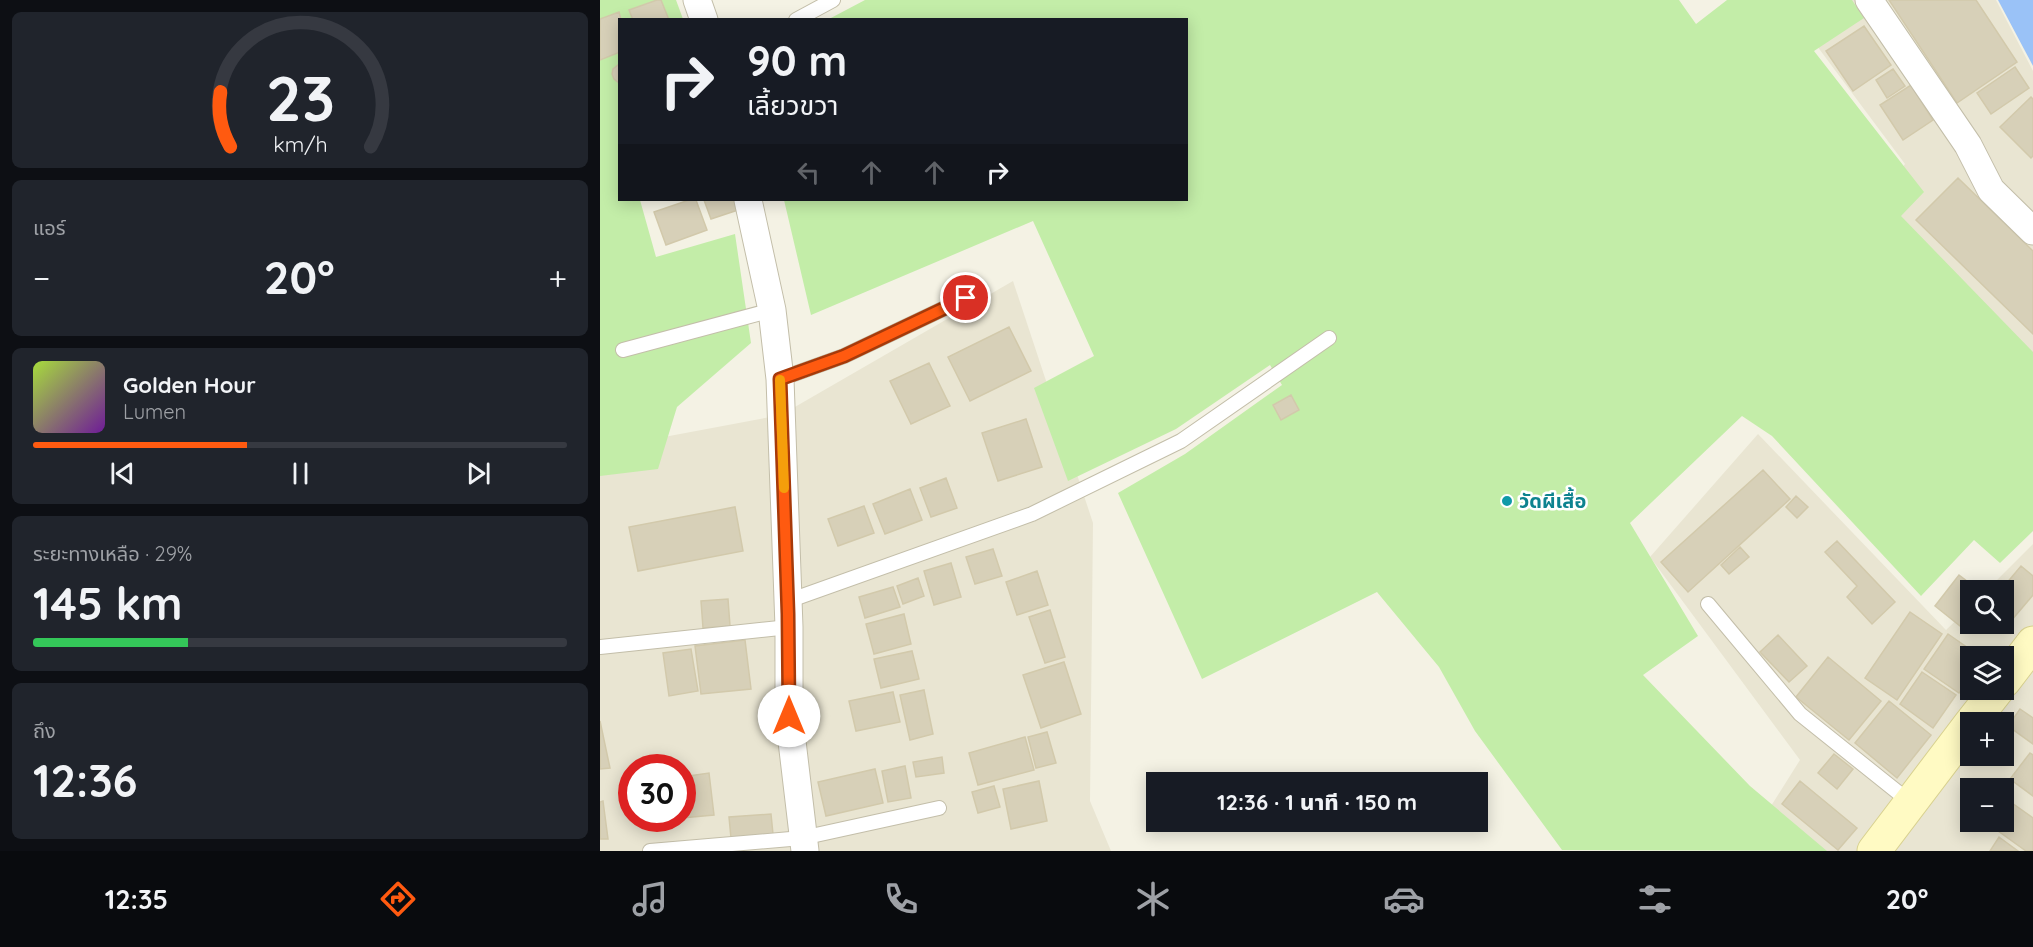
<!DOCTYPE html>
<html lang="th">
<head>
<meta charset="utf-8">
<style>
  :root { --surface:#171b24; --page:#20242c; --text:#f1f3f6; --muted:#9ea1a6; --line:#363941; --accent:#ff5a10 }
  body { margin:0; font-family:Quicksand,"Noto Sans Thai",sans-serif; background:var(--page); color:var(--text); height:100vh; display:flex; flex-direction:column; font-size:22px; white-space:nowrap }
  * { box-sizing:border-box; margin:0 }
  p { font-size:20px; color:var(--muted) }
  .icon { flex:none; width:33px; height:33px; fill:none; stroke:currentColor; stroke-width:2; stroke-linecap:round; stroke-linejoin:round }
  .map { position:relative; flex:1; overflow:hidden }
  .panel { display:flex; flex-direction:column; gap:12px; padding:12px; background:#0d0f14; width:600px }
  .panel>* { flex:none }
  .guide { position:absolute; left:18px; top:18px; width:570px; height:183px; border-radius:0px; box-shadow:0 3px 15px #0003; background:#171b24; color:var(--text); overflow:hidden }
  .buttons { position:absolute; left:1360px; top:580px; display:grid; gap:12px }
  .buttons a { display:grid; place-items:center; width:54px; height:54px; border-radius:0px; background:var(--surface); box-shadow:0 3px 15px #0003; font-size:30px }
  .speed { position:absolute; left:18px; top:754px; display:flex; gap:12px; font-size:30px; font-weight:700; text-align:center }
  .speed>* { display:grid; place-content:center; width:78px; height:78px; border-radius:50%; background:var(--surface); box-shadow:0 3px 15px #0003; line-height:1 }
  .speed .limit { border:9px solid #d22; background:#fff; color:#111 }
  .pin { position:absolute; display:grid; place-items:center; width:51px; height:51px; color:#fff; margin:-26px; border:3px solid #fff; border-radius:50%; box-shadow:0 2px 6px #0007 }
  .me { position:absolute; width:66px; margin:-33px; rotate:0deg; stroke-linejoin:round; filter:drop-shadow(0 0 4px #0008) }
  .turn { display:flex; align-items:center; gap:21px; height:126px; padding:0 30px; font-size:27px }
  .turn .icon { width:78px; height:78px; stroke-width:2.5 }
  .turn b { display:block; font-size:42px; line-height:51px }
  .lanes { display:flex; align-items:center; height:57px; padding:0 30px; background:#0003; justify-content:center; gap:30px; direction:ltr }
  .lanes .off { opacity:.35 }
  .big { font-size:45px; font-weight:800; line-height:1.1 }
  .panel .card { flex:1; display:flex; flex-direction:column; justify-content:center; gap:9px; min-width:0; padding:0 21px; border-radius:9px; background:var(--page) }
  .panel .dial { align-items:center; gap:0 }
  .dial svg { height:156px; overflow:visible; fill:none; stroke:var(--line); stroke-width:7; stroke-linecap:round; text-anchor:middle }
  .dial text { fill:var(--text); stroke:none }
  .song { display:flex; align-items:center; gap:18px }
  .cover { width:72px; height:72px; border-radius:9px; background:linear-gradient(135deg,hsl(80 70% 55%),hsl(280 70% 35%)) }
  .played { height:6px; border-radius:3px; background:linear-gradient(90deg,var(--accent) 40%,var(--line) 40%) }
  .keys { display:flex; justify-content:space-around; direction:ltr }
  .heat { display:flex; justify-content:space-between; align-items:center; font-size:33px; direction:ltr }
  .charge { height:9px; border-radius:4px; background:linear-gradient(90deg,#34c759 29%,var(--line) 0) }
  .trip { position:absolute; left:546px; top:772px; width:342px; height:60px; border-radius:0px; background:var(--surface); box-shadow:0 3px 15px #0003; font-weight:800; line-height:60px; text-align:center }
  .tab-bar { display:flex; height:96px; justify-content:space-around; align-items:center; background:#090b0e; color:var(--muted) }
  .tab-bar .icon { width:42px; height:42px }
  .tab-bar .active { color:var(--accent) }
  .tab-bar b { font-size:27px; color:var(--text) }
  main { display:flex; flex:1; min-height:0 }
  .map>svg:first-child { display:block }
</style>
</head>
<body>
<main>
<section class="panel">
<div class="card dial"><svg viewBox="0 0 100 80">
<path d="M14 69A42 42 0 1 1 86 69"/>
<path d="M14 69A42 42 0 0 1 9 41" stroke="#ff5a10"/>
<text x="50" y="56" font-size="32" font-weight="700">23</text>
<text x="50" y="72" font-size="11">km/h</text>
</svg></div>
<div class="card"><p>แอร์</p>
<div class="heat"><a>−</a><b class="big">20°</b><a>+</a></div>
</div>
<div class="card">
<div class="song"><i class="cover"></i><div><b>Golden Hour</b><p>Lumen</p></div></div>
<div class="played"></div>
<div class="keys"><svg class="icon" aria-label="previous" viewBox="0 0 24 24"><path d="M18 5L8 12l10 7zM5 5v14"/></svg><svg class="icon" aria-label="pause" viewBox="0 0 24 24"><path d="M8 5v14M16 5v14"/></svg><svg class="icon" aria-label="next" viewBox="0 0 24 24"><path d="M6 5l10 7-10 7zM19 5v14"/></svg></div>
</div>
<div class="card"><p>ระยะทางเหลือ · 29%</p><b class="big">145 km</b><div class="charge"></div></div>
<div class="card"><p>ถึง</p><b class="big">12:36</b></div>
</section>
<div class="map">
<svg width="1433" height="851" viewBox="0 0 1433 851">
  <rect width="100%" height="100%" fill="#f4f2e4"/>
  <path fill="#e9e5d2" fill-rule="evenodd" d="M 1194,0 L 1396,0 L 1433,71 L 1433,391 L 1268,210 L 1305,164 L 1214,42 Z
    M 413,281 L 493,523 L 490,801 L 511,851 L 0,851 L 0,449 L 181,415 ZM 32,768 L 82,768 L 82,819 L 32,819 Z
    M 1158,434 L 1346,630 L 1371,606 L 1371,624 L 1404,624 L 1404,591 L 1386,591 L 1433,544 L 1433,851 L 1200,851 L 1171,806 L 1200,760 L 1050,557 ZM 1371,657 L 1404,657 L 1404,690 L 1371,690 ZM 1371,723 L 1404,723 L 1404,756 L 1371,756 ZM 1371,789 L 1404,789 L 1404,822 L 1371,822 Z"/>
  <path fill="#c3eda8" d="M 0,0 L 76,0 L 83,19 L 20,20 L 20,200 L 40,200 L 56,257 L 135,234 L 151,343 L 77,407 L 58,469 L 0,476 Z
    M 265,0 L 1079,0 L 1096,24 L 1127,0 L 1252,0 L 1264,18 L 1214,51 L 1324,192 L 1301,216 L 1433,352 L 1433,531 L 1400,563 L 1374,540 L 1321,596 L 1172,436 L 1142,416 L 1030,523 L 1098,636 L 1043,675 L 1150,786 L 1227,851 L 962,850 L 875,731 L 839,667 L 777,592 L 602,679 L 518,493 L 585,454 L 682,385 L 670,365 L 576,429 L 468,481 L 434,388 L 494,356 L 433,221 L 211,315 L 184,200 L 586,200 L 586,20 L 229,19 Z"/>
  <path fill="#9ac2f7" d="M 1398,0 L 1433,0 L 1433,66 Z"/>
  <path fill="#d7d0b8" stroke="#d2c9ab" stroke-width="1.5" d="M 57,0 L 61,0 L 69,20 L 33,20 L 29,10 Z
    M 1289,0 L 1376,0 L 1417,62 L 1357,103 Z
    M 19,12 L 21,20 L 20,20 L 20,52 L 0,60 L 0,19 Z
    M 1264,26 L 1291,65 L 1253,91 L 1226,51 Z
    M 18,65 L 20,65 L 19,83 L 14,79 L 12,74 L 13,69 Z
    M 1415,67 L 1429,88 L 1391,114 L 1377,93 Z
    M 1293,69 L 1305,86 L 1287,98 L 1276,80 Z
    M 1311,85 L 1333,120 L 1303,140 L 1280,105 Z
    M 1431,97 L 1433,99 L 1433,156 L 1431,158 L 1400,127 Z
    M 1358,178 L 1433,251 L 1433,334 L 1316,220 Z
    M 89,200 L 96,200 L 107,230 L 66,245 L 54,212 Z
    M 104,200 L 134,200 L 138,210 L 111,219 Z
    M 409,327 L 431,371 L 370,401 L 348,357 Z
    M 329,363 L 350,406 L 311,424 L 290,381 Z
    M 691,395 L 699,410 L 681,420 L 673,405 Z
    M 426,419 L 442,467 L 398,481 L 382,433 Z
    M 1163,470 L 1190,499 L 1088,592 L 1061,562 Z
    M 346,478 L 357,508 L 331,517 L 320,488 Z
    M 310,489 L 322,520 L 285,534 L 273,504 Z
    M 1196,496 L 1208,507 L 1197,518 L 1186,507 Z
    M 264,506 L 274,533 L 238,546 L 228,519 Z
    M 135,507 L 143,551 L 38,571 L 29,527 Z
    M 1237,541 L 1295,602 L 1272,624 L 1247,597 L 1257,586 L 1225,552 Z
    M 1140,547 L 1149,557 L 1129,574 L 1121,565 Z
    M 393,549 L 402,576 L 375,584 L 366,557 Z
    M 351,563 L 361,597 L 334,605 L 324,571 Z
    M 1421,566 L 1433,576 L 1433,595 L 1411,621 L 1404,616 L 1404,591 L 1400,591 Z
    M 437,571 L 448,605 L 417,615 L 406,582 Z
    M 1359,575 L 1380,591 L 1371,591 L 1371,622 L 1365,630 L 1335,606 Z
    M 318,578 L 324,596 L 303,604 L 297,586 Z
    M 293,587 L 300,607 L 265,618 L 259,597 Z
    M 128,599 L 130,626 L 103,628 L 101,601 Z
    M 450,610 L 465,657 L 445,663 L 429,617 Z
    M 1310,612 L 1342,634 L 1297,700 L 1265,678 Z
    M 304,614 L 311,644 L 274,654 L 266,624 Z
    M 1348,634 L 1381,657 L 1371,657 L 1371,676 L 1359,693 L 1324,669 Z
    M 1178,635 L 1207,666 L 1189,682 L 1160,652 Z
    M 145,640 L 151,689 L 101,694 L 95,646 Z
    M 91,649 L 98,691 L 69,696 L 63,653 Z
    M 312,651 L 319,679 L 281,688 L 274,659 Z
    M 1228,657 L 1281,701 L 1249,740 L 1196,697 Z
    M 464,662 L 481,714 L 441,728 L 423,675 Z
    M 1322,672 L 1356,695 L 1333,728 L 1300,704 Z
    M 324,690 L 333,734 L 310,740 L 300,695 Z
    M 293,692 L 300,722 L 256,731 L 249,701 Z
    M 1289,701 L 1331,735 L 1297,778 L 1255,743 Z
    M 1420,709 L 1433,718 L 1433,744 L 1408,726 Z
    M 0,721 L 10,768 L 0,769 Z
    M 447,732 L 456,763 L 436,768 L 428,737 Z
    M 425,737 L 434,770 L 378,785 L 369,753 Z
    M 1430,753 L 1433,755 L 1433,796 L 1410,779 Z
    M 1234,754 L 1253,769 L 1237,789 L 1218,773 Z
    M 342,757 L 344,773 L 316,777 L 313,762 Z
    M 305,766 L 311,798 L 288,802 L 282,771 Z
    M 275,769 L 283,803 L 226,816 L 218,782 Z
    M 109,773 L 114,815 L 82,818 L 82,777 Z
    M 439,781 L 447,821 L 411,829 L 403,789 Z
    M 1200,781 L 1257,828 L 1238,850 L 1182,804 Z
    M 394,786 L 400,807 L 378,813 L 372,792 Z
    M 3,801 L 8,839 L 0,839 L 0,802 Z
    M 1412,803 L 1433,818 L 1433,851 L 1426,851 L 1394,828 L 1398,822 L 1404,822 L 1404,814 Z
    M 171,814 L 173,834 L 131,838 L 129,817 Z
    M 1399,837 L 1418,851 L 1390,851 Z"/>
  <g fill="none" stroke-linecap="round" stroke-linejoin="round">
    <g stroke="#c3bea9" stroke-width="16">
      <path id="lane" d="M 196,20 L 233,0
        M 23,350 L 172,310
        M 180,379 L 244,356 L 366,298
        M 188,601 L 432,514 L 581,441 L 729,338
        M 1108,604 L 1200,714 L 1310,802
        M 0,647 L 189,627
        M 50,851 L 202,838 L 339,808"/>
    </g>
    <g stroke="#c3bea9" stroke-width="29">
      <path id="street" d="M 97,0 L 104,20
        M 1269,0 L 1368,145 L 1391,190 L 1433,231
        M 148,200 L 172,310 L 180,379 L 189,627 L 189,716 L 205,851"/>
    </g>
    <g stroke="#d8d18f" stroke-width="35">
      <path id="secondary" d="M 1404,681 L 1433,643
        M 1371,723 L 1397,690
        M 1274,851 L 1371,723"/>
    </g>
    <use href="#lane" stroke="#fff" stroke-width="14"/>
    <use href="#street" stroke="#fff" stroke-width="27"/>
    <use href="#secondary" stroke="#fffac3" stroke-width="33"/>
  </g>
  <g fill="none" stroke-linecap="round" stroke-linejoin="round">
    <g stroke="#a63a0a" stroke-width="15">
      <path id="route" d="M 189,716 L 188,614 L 180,379 L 244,356 L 366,298"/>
    </g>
    <use href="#route" stroke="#ff5a10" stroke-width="10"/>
    <path stroke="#f59e0b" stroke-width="10" d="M 180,380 L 184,488"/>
  </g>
  <circle fill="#0f9aa8" stroke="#fff" stroke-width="2" cx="907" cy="501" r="6"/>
  <g text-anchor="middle" stroke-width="5" stroke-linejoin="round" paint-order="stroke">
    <g font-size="20" font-weight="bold" fill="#0d838f" stroke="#fff" text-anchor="start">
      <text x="919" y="508">วัดผีเสื้อ</text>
    </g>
  </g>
</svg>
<div class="buttons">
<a><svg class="icon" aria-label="search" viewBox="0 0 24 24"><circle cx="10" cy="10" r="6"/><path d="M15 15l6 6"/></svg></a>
<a><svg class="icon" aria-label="layers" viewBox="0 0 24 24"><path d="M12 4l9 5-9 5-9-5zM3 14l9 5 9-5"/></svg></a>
<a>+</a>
<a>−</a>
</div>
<div class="speed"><div class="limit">30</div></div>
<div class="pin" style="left:366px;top:298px;background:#d93025"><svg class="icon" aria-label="arrive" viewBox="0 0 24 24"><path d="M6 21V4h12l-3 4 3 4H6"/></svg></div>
<svg class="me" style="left:189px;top:716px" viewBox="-20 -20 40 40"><circle r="19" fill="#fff"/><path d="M0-13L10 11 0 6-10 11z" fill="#ff5a10"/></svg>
<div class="trip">12:36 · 1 นาที · 150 m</div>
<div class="guide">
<div class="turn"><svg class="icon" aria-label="right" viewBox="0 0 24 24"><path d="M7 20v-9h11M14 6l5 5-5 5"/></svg><div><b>90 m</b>เลี้ยวขวา</div></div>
<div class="lanes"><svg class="icon off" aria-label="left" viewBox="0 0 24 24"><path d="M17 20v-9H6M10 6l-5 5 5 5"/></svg><svg class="icon off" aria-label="ahead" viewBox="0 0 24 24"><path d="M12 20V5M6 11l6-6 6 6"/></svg><svg class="icon off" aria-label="ahead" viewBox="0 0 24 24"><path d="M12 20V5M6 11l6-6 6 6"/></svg><svg class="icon" aria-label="right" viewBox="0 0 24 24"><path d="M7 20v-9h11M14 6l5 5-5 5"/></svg></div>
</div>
</div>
</main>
<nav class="tab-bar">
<b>12:35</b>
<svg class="icon active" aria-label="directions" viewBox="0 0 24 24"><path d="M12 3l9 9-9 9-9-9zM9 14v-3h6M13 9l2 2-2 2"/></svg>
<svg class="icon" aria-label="music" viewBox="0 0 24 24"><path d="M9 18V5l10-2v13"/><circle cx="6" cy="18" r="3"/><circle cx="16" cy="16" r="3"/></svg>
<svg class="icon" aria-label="phone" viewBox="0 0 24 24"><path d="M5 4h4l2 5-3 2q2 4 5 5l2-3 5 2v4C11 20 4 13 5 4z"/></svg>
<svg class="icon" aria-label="climate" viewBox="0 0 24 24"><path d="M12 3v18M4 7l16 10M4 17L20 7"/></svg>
<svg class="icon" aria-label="car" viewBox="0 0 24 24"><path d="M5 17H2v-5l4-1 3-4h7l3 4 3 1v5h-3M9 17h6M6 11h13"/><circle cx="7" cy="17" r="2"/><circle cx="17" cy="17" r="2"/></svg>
<svg class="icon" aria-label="filters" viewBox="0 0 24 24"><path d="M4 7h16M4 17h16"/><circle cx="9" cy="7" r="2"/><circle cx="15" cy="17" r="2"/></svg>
<b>20°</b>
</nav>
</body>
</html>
